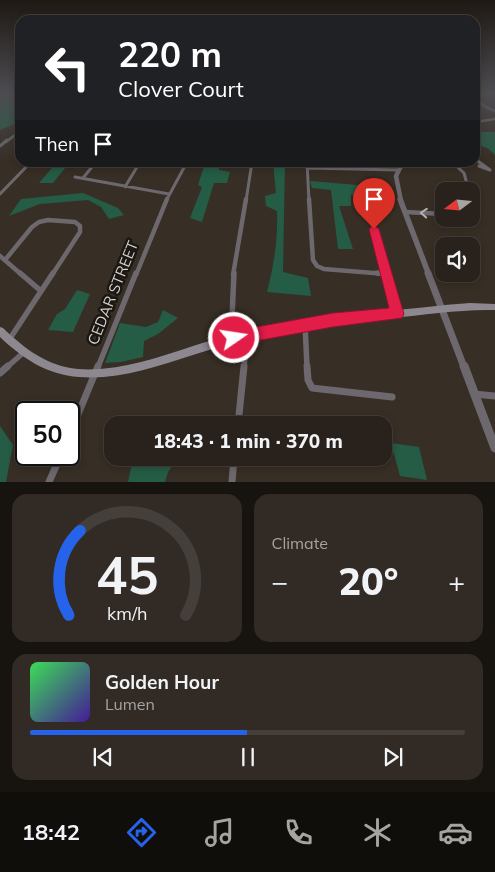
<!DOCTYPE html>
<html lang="en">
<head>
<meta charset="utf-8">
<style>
  :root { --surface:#29221c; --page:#312a25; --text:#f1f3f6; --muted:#a5a4a3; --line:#453f3b; --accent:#2563eb }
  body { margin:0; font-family:Mulish,sans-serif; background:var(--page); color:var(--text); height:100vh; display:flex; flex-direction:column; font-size:19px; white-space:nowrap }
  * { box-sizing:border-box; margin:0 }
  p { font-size:16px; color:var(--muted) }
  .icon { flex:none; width:28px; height:28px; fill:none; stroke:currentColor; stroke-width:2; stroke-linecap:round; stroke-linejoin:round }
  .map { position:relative; height:482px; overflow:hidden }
  .drawer { display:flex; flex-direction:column; gap:12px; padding:12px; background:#17130f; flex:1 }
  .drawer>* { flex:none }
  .banner { position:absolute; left:15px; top:15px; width:465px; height:152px; border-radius:15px; box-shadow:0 2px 8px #0003,0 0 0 1px var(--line); background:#202124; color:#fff; overflow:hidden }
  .needle { width:32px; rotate:254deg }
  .tools { position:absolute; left:435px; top:182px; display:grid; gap:10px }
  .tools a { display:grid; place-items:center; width:45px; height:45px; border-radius:10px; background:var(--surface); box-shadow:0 2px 8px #0003,0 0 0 1px var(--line); font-size:25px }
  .speed { position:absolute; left:15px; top:401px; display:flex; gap:10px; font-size:25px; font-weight:700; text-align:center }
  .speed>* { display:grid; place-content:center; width:65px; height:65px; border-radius:50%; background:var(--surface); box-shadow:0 2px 8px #0003,0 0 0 1px var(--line); line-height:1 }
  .speed .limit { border:2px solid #111; border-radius:8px; background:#fff; color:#111 }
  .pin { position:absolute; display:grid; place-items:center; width:42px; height:42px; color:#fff; margin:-51px -21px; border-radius:50% 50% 50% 0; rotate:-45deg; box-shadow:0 0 5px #0007 }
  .pin .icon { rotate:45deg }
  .me { position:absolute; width:55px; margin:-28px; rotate:77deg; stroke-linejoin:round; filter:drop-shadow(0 0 4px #0008) }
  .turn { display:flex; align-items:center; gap:18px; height:105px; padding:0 20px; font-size:22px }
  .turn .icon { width:65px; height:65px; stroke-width:2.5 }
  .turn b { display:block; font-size:35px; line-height:42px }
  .then { display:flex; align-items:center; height:48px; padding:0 20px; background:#0003; gap:10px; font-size:19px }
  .big { font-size:38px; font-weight:800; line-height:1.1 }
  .drawer .widget { flex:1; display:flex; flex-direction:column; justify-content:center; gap:8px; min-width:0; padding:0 18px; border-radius:15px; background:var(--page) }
  .drawer .dial { align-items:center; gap:0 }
  .dial svg { height:130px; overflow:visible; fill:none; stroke:var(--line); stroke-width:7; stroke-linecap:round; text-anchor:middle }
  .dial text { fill:var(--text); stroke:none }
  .song { display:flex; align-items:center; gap:15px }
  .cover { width:60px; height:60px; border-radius:8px; background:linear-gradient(135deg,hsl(130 70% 55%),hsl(260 70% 35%)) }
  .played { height:5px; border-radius:2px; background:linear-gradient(90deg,var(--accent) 50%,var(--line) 50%) }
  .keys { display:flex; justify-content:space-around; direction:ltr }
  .heat { display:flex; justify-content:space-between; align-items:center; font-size:28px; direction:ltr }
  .drawer .tiles { flex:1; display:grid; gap:12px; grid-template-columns:1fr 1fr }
  .widget:last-child { grid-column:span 2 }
  .trip { position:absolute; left:104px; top:416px; width:288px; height:50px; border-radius:15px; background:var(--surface); box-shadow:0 2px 8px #0003,0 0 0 1px var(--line); font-weight:800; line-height:50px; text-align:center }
  .tabs { display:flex; height:80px; justify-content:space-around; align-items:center; background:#100e0b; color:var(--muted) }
  .tabs .icon { width:35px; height:35px }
  .tabs .selected { color:var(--accent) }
  .tabs b { font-size:22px; color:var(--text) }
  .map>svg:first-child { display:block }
</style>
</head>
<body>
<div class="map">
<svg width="495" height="482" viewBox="0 0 495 482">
  <rect width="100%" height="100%" fill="#372e25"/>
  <path fill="#245c45" d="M 0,94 L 20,94 L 20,122 L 0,130 Z
    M 475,127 L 482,132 L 495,132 L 495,155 L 489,149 L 475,143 Z
    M 57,162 L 69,163 L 53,183 L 39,183 Z
    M 205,163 L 232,163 L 232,167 L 219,165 L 219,170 L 230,172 L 227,183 L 214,183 L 202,222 L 190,218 L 202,187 L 198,185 Z
    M 273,163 L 285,163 L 283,272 L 308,278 L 311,296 L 267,292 C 274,264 278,240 277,211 L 266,206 L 265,196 L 276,193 Z
    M 310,181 L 358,185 L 362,196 L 351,195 L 351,206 L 339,206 L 353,249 L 338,249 L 331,190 L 312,188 Z
    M 83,193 L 118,208 L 124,215 L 109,219 L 101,207 L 88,200 L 40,204 L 9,216 L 21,199 Z
    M 77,290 L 90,294 L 73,332 L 48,330 L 57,314 L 65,309 Z
    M 163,310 L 178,318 L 158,334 L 144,341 L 143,357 L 121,362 L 105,363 L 120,323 L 146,327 L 158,322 Z
    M 0,426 L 13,445 L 6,482 L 0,482 Z
    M 391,443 L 419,447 L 427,480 L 400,476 Z
    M 133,458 L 178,458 L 168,472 L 165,482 L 128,482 Z"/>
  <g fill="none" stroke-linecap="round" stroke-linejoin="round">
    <path stroke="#6c686d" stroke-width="2.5" d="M 475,98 L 484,106 L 495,111
      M 475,122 L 495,119
      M 6,142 L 20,131"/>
    <path stroke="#6c686d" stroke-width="3" d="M 0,146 L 7,140
      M 475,159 L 490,170 L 479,166 L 483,165
      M 307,162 L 309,201
      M 452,162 L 464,173 L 469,191
      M 307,168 L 398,170
      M 75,177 L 169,194
      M 83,178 L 96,162
      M 125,187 L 140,162
      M 0,194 L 31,162
      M 166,201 L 187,162
      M 246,201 L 252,162"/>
    <path stroke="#6c686d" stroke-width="4.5" d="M 309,199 L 313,260 L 317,266 L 324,269 L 386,274
      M 405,212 L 444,214
      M 370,214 L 386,275
      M 0,256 L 22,275
      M 5,260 L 32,227 L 39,222 L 48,220 L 75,222 L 80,226 L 80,232 L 52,275
      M 136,275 L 167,199
      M 233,275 L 246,199"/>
    <path stroke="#6c686d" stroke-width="5.5" d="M 20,273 L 41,291
      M 234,273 L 232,318 L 234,338
      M 377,273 L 386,274
      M 386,273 L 397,314
      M 305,324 L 307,367
      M 9,340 L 53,273
      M 7,367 L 23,353
      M 98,367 L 136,273
      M 244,367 L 247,335"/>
    <path stroke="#6c686d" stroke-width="7" d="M 307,366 L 308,380 L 312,388 L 392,397
      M 0,373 L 8,366
      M 474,394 L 495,396
      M 238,425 L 244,366
      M 69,436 L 98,366
      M 49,482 L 61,455
      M 232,482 L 234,458"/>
    <path stroke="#6c686d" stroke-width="4.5" d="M 401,201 L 396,176 L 403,162"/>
    <path stroke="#6c686d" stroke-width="5.5" d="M 400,199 L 429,275"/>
    <path stroke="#6c686d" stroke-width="7" d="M 428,273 L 464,367"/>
    <path stroke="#6c686d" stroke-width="9" d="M 464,366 L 495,448"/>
    <path fill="#8d8790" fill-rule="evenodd" d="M 470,303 L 495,304 L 495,310 C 460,309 425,315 390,318 C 342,323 294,328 247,339 C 229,344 211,349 193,355 C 156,367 118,380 79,377 C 47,375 22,358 0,337 L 0,327 L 3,328 C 25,349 47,366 78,369 C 118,372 156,358 193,346 C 211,340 229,335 248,331 C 291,321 335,317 379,312 C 410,309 440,305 470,303 Z"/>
  </g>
  <defs><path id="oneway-chevron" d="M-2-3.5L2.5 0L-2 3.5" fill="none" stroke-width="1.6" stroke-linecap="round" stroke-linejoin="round" transform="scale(1.25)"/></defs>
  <use stroke="#b7b2b0" href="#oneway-chevron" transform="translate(424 213) rotate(-176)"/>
  <linearGradient id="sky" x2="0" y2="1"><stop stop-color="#1e1914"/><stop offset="0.58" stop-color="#4d4c51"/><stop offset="1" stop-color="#4d4c51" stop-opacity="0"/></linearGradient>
  <rect width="495" height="161" fill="url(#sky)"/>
  <path fill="#e11d48" stroke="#92132f" d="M 374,225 L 379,229 L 404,314 L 402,318 L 333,327 L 234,345 L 229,343 L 227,338 L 229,333 L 234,331 L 333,313 L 389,308 L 369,229 Z"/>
  <g text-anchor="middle" stroke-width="5" stroke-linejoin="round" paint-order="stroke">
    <g font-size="15" fill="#d7d1cc" stroke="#1b1713">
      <text transform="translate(113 293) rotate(-68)" y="5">CEDAR STREET</text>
    </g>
  </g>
</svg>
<div class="tools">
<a><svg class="needle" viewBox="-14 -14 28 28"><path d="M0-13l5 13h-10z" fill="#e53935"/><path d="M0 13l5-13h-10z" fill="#a5a4a3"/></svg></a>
<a><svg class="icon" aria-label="sound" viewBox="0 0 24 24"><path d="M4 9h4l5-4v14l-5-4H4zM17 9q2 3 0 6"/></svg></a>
</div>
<div class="speed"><div class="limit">50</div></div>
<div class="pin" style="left:374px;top:229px;background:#d93025"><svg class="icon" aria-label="arrive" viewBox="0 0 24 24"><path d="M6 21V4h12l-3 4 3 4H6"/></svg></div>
<svg class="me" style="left:234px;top:338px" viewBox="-20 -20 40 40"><circle r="17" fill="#e11d48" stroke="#fff" stroke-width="3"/><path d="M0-11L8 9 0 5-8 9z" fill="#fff"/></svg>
<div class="trip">18:43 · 1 min · 370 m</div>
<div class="banner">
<div class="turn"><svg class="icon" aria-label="left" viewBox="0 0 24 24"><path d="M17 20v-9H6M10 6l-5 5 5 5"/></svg><div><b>220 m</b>Clover Court</div></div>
<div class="then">Then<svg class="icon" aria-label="arrive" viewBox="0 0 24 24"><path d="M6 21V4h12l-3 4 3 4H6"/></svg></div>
</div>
</div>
<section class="drawer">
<div class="tiles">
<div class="widget dial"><svg viewBox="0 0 100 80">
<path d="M14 69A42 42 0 1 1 86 69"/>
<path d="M14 69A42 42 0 0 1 21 17" stroke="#2563eb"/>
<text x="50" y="56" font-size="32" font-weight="700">45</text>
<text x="50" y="72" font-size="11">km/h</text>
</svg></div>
<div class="widget"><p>Climate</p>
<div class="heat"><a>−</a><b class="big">20°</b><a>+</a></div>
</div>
<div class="widget">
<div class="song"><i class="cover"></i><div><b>Golden Hour</b><p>Lumen</p></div></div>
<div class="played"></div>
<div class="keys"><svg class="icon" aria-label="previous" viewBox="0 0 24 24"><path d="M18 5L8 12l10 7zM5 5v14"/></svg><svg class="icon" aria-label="pause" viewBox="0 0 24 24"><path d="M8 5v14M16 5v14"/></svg><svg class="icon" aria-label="next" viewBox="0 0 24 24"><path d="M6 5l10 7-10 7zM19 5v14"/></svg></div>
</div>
</div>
</section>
<nav class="tabs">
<b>18:42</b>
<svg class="icon selected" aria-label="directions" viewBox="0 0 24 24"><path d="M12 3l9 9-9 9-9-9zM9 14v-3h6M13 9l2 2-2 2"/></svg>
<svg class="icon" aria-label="music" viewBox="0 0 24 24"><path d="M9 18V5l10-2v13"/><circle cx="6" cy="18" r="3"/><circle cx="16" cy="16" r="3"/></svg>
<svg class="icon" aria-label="phone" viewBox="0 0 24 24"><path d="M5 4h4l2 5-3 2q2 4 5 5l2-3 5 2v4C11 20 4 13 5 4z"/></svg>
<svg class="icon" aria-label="climate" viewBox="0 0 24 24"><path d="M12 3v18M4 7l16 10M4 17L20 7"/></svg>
<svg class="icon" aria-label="car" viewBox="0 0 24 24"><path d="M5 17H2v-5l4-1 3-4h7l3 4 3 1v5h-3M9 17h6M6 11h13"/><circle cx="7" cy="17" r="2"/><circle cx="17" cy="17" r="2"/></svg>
</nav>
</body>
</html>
